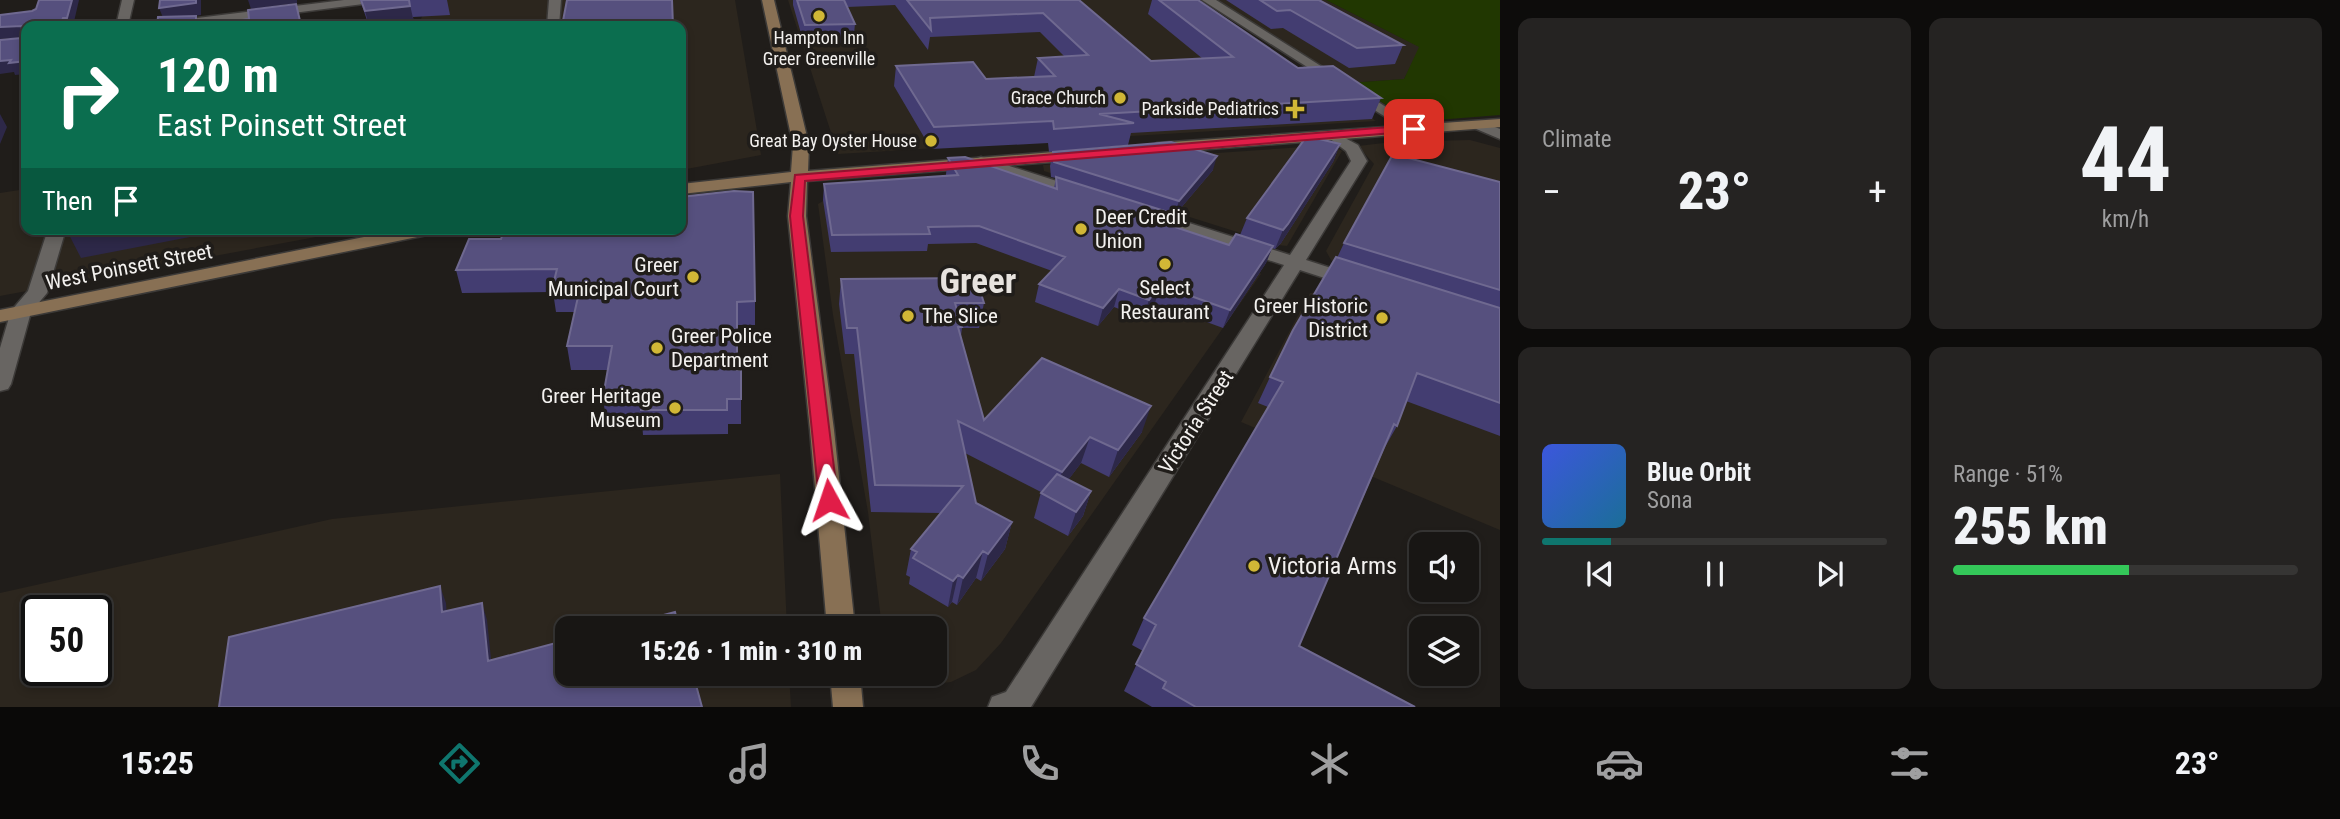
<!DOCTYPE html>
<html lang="en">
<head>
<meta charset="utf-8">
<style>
  :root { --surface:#181614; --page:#252322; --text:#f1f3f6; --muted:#9f9fa0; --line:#363534; --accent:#0f766e }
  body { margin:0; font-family:"Roboto Condensed",sans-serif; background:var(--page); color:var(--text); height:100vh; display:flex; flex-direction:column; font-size:26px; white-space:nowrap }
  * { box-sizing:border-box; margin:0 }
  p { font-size:23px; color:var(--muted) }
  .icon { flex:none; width:38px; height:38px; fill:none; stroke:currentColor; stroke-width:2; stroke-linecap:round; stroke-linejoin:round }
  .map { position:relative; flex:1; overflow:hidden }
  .drawer { display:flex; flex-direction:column; gap:18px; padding:18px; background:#0d0c0b; width:840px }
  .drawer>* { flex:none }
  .top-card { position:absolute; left:21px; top:21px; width:665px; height:214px; border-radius:14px; box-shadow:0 4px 10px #0003,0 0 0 2px var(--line); background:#0b6e4f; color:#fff; overflow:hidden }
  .controls { position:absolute; left:1409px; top:532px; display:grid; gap:14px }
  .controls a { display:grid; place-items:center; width:70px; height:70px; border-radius:14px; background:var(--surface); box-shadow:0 4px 10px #0003,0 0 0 2px var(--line); font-size:35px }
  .speed { position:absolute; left:21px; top:595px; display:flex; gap:14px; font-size:35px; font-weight:700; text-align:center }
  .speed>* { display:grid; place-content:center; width:91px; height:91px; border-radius:50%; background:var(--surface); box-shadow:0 4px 10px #0003,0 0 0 2px var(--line); line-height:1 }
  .speed .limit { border:4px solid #111; border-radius:10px; background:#fff; color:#111 }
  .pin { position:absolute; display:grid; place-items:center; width:60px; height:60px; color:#fff; margin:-30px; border-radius:14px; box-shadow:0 4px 10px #0006 }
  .me { position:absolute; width:77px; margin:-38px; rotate:355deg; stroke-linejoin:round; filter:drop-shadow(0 0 5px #0008) }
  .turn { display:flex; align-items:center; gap:24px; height:147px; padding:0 21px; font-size:32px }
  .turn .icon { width:91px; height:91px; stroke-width:2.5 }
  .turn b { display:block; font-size:49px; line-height:60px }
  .then { display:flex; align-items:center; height:66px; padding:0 21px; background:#0003; gap:14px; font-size:26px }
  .big { font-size:52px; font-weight:800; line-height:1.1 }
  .drawer .tile { flex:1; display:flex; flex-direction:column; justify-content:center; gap:10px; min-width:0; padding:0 24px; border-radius:14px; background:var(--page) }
  .drawer .dial { align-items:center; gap:0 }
  .dial b { font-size:91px; line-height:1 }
  .song { display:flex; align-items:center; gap:21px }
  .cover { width:84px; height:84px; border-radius:10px; background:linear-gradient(135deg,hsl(230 70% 55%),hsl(200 70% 35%)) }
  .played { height:7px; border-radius:4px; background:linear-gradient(90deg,var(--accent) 20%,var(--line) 20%) }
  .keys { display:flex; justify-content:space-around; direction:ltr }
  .heat { display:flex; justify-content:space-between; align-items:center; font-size:38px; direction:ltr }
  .charge { height:10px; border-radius:5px; background:linear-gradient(90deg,#34c759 51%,var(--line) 0) }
  .drawer .tiles { flex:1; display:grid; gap:18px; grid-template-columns:repeat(2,1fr) }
  .trip { position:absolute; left:555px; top:616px; width:392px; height:70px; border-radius:14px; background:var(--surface); box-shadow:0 4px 10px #0003,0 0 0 2px var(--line); font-weight:800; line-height:70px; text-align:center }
  .tabs { display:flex; height:112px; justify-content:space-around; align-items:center; background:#0a0908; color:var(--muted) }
  .tabs .icon { width:49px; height:49px }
  .tabs .current { color:var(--accent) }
  .tabs b { font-size:32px; color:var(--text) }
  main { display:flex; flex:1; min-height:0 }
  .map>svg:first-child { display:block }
</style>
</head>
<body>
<main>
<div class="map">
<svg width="1500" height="707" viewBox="0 0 1500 707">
  <rect width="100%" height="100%" fill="#201d1a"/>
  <path fill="#2c261e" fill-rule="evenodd" d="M 429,0 L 735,0 L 761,155 L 681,170 L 681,26 L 418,26 Z
    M 788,0 L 1194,0 L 1376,121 L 838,154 Z
    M 1217,0 L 1326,0 L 1420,47 L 1404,79 L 1349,83 Z
    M 1470,140 L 1500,148 L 1500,316 L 1337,265 L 1331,260 L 1326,251 L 1374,164 L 1358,146 L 1392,142 Z
    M 1333,145 L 1342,151 L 1287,246 L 1278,245 L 1044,171 L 1043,165 Z
    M 26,189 L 26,229 L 359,229 L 0,296 L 0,193 Z
    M 835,194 L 1256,269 L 1261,274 L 1001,643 L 976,670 L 951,682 L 926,685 L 915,683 L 902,674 L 934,674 L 934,628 L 882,628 L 868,512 L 833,315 L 818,204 Z
    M 1319,292 L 1500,353 L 1500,530 L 1241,422 L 1310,293 Z
    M 780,474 L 787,628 L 567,628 L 567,674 L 789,674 L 791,707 L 0,707 L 0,593 L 332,519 ZM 37,611 L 96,611 L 96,670 L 37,670 Z"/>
  <path fill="#213701" d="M 1326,0 L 1500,0 L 1500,115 L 1424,121 L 1405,116 L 1349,83 L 1404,79 L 1419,47 Z"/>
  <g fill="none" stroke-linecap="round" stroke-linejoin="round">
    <g stroke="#3c3a38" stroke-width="3">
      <path id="street" d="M 122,0 L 134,0 L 128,26 L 116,26 Z
        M 344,0 L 377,0 L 371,3 L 191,26 L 159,26 L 165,22 Z
        M 549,0 L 561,0 L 559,26 L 547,26 Z
        M 1202,0 L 1216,0 L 1421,129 L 1414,133 L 1409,132 Z
        M 1479,121 L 1500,129 L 1500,139 L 1474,128 L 1472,125 L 1474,122 Z
        M 1332,131 L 1358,145 L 1367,161 L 1306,260 L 1359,277 L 1362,281 L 1352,287 L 1300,270 L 1031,707 L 988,707 L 992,697 L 1006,692 L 1284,265 L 1133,217 L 1130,213 L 1139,208 L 1145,209 L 1290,255 L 1351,161 L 1346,151 L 1325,135 Z
        M 981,157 L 1088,191 L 1090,195 L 1088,199 L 1076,199 L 975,165 L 973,162 L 975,159 Z
        M 48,229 L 66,229 L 47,293 L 31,312 L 11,384 L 8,389 L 0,391 L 0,348 L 11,311 L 28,291 Z"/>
    </g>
    <g stroke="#3c3a38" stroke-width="3">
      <path id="secondary" d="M 762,0 L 774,0 L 809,145 L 808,171 L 1079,150 L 1087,155 L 1079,160 L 807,181 L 806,216 L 834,430 L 855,628 L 827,628 L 810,430 L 788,216 L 791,182 L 681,194 L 681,184 L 791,172 L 793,145 Z
        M 1500,119 L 1500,127 L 1157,153 L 1149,148 L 1157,143 Z
        M 404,229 L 441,229 L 432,234 L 0,322 L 0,310 Z
        M 830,674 L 860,674 L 863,707 L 833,707 Z"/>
    </g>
    <use href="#street" fill="#686562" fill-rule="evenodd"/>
    <use href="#secondary" fill="#887054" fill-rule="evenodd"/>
  </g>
  <path fill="#433d71" d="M 360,0 L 447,0 L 450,15 L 413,17 L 414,23 L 385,26 L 369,26 Z
    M 793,0 L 1079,0 L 1151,61 L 1203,59 L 1148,14 L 1152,0 L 1198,0 L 1298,68 L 1381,98 L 1372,119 L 1131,133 L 1128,145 L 1049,152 L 1048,143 L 931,149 L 894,86 L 896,66 L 986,79 L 1034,77 L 1038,58 L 1064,56 L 1040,32 L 930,37 L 928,50 L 895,5 L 847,7 L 855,24 L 853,43 L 804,44 L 793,5 Z
    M 1226,0 L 1319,0 L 1403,45 L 1395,64 L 1349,68 L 1283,28 L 1271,29 Z
    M 1340,144 L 1333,162 L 1281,243 L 1275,249 L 1272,248 L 1266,263 L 1223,328 L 1155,303 L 1143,318 L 1114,307 L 1098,326 L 1035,302 L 1039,284 L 1052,271 L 976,243 L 928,244 L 927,251 L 831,252 L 823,200 L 824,184 L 946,176 L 946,174 L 948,158 L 1054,188 L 1056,178 L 1051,177 L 1050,166 L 1053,152 L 1213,170 L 1174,216 L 1167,214 L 1164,224 L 1229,245 L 1240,235 L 1247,218 Z
    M 1500,182 L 1500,436 L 1406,401 L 1397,426 L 1385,447 L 1299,646 L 1415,707 L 1152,707 L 1124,691 L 1143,651 L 1132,645 L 1144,618 L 1268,407 L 1258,403 L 1270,377 L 1337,258 L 1344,243 Z
    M 469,239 L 755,301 L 755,325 L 737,325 L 737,370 L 741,370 L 741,424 L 728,424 L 728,434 L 643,435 L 642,422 L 606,422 L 603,397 L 608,370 L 571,370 L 567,346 L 575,312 L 556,312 L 553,292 L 462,293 L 456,270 Z
    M 841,279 L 984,303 L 979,328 L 962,328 L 961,336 L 984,420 L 1142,432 L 1109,477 L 1081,463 L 1068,480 L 1091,491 L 1083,516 L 1068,536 L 1034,518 L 1041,492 L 965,453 L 976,503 L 1012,522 L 1005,549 L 981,581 L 976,578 L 957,605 L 952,602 L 948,607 L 909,584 L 910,577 L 906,575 L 911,549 L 941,513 L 871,512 L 854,354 L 845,354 L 839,304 Z"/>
  <path fill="#2d2848" d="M 72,0 L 79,0 L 73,26 L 60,26 Z
    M 196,0 L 201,0 L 201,15 L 164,20 L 159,8 Z
    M 248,0 L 297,0 L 297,3 L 251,9 Z
    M 409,0 L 414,23 L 385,26 L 369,26 L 365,11 Z
    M 196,16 L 200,26 L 196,26 Z
    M 22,26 L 26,37 L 0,39 L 0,27 Z
    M 11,60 L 26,61 L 26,74 L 15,75 L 14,72 L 0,74 L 0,61 Z
    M 0,114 L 7,127 L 0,144 Z
    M 1340,144 L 1333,162 L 1281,243 L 1275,249 L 1283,230 Z
    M 1217,156 L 1213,170 L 1174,216 L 1179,201 Z
    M 1168,212 L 1163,229 L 1160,222 Z
    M 66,229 L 221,229 L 221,231 L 81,258 Z
    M 1273,246 L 1266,263 L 1223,328 L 1230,310 Z
    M 1160,285 L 1155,303 L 1143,318 L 1149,300 Z
    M 1119,289 L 1114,307 L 1098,326 L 1103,308 Z
    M 1151,406 L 1142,432 L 1109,477 L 1118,450 Z
    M 1090,437 L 1081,463 L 1054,499 L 1062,472 Z
    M 1091,491 L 1083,516 L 1068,536 L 1076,512 Z
    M 1012,522 L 1005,549 L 981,581 L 988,554 Z
    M 983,551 L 976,578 L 957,605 L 963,578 Z
    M 958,575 L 952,602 L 948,607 L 953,581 Z
    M 440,586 L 446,603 L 448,630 L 442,612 Z
    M 482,603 L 487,620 L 493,678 L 488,661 Z"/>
  <path fill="#56507e" stroke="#6f6990" stroke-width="2" d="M 39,0 L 72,0 L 67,18 L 63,18 L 60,26 L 26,26 L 26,61 L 9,63 L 11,60 L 0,61 L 0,40 L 21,38 L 22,26 L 0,27 L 0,15 L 32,11 L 36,9 Z
    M 160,0 L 196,0 L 196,3 L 159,8 Z
    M 361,0 L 409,0 L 410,6 L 365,11 Z
    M 567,0 L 672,0 L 673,26 L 562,26 Z
    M 797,0 L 844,0 L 855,24 L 805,25 Z
    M 907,0 L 1079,0 L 1151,61 L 1233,57 L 1159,0 L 1198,0 L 1298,68 L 1333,66 L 1381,98 L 1099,114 L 1134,123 L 1054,129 L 1053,121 L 934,127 L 896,66 L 973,62 L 986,79 L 1055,76 L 1038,58 L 1088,55 L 1043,13 L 930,18 L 931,30 Z
    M 1260,0 L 1319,0 L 1403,45 L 1357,48 L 1290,10 L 1277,11 Z
    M 296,4 L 301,25 L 249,26 L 249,24 L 249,26 L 201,26 L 249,19 L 248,10 Z
    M 196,16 L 196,26 L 157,26 L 158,17 Z
    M 1307,136 L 1340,144 L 1288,224 L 1283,230 L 1247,218 Z
    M 1171,142 L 1217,156 L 1179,201 L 1054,162 L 1053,152 Z
    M 1393,154 L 1500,182 L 1500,290 L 1344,243 Z
    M 965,157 L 1057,189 L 1056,177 L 1168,212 L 1160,222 L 1229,245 L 1236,234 L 1273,246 L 1230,310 L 1160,285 L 1149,300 L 1119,289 L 1103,308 L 1039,284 L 1065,257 L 979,226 L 928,227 L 930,234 L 832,235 L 824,184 L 958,175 L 948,158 Z
    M 734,191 L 753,192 L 755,301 L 737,302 L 737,370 L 741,370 L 741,399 L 727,399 L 727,410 L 641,410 L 642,397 L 603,397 L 612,346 L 567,346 L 580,288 L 552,289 L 557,269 L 456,270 L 469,239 L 501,239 L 502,236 L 633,235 L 634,229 L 681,229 L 681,197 Z
    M 1336,257 L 1500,308 L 1500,403 L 1417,373 L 1397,426 L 1394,424 L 1299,646 L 1415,707 L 1196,707 L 1163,688 L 1166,682 L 1136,664 L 1156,625 L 1144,618 L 1283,382 L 1270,377 L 1293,330 Z
    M 976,278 L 984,303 L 955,303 L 962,327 L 958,327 L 984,420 L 1042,358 L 1151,406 L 1118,450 L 1090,437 L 1062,472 L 958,421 L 976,503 L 1012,522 L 988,554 L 983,551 L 963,578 L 958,575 L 953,581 L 913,558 L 917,552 L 911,549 L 963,486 L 875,485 L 857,328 L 847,328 L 841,279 Z
    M 1057,474 L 1091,491 L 1076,512 L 1041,493 Z
    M 440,586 L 442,612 L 482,603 L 488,661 L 567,640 L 567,674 L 693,674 L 702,707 L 219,707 L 229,637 Z
    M 675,612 L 679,628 L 614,628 Z"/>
  <path fill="#e11d48" stroke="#92132f" stroke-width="2" d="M 1414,125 L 1419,129 L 1418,131 L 805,181 L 803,216 L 838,500 L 835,505 L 822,505 L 819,500 L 790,216 L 795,175 Z"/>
  <g fill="#d1b736" stroke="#201d1a" stroke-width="2.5">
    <circle cx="819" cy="16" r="7"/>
    <circle cx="1120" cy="98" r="7"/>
    <path d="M1291.5 98.5h7v7h7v7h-7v7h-7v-7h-7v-7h7z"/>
    <circle cx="931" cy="141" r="7"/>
    <circle cx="1081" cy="229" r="7"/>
    <circle cx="1165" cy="264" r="7"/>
    <circle cx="693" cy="277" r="7"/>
    <circle cx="908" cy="316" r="7"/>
    <circle cx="1382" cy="318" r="7"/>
    <circle cx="657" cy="348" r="7"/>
    <circle cx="675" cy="408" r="7"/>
    <circle cx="1254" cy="566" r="7"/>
  </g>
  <g text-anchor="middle" stroke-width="7" stroke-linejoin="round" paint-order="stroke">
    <g font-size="18" fill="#f3f1ef" stroke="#201d1a" text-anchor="end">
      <text x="819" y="44" text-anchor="middle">Hampton Inn<tspan x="819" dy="21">Greer Greenville</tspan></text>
      <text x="1106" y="104">Grace Church</text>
      <text x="1279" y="115">Parkside Pediatrics</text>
      <text x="917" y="147">Great Bay Oyster House</text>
    </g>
    <g font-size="21" fill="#f3f1ef" stroke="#201d1a" text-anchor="start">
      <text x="1095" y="224">Deer Credit<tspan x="1095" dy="24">Union</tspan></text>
      <text x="679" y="272" text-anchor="end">Greer<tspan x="679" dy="24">Municipal Court</tspan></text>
      <text x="1165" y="295" text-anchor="middle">Select<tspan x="1165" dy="24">Restaurant</tspan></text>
      <text x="1368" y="313" text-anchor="end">Greer Historic<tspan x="1368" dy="24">District</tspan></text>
      <text x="922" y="323">The Slice</text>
      <text x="671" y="343">Greer Police<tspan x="671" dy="24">Department</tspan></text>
      <text x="661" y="403" text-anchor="end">Greer Heritage<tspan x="661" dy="24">Museum</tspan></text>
    </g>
    <g font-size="21" fill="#f3f1ef" stroke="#201d1a">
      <text transform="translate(129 267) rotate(-11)" y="7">West Poinsett Street</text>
      <text transform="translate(1196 422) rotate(-57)" y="7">Victoria Street</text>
    </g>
    <g font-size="24" fill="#f3f1ef" stroke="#201d1a" text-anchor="start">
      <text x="1268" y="574">Victoria Arms</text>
    </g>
    <g font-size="35" font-weight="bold" fill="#e7e3df" stroke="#201d1a">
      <text x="978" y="293">Greer</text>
    </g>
  </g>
</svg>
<div class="controls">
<a><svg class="icon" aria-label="sound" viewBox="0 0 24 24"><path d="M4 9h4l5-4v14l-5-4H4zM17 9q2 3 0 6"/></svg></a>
<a><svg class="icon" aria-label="layers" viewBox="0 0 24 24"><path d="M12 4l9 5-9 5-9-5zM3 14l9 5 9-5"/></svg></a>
</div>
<div class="speed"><div class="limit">50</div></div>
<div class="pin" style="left:1414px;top:129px;background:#d93025"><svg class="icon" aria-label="arrive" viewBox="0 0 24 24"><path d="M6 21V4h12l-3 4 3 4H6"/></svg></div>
<svg class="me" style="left:829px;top:500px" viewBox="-20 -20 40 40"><path d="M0-17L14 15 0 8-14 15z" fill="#e11d48" stroke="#fff" stroke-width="4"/></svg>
<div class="trip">15:26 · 1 min · 310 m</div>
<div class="top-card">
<div class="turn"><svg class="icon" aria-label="right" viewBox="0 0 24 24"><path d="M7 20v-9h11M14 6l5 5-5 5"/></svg><div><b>120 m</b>East Poinsett Street</div></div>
<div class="then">Then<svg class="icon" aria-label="arrive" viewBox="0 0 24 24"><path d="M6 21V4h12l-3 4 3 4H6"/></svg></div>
</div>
</div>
<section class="drawer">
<div class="tiles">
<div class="tile"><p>Climate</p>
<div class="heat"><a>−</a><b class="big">23°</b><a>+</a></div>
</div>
<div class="tile dial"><b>44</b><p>km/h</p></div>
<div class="tile">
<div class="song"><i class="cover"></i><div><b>Blue Orbit</b><p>Sona</p></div></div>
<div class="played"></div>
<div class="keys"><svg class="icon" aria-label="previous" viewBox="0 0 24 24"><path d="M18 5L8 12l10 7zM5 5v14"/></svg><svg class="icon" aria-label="pause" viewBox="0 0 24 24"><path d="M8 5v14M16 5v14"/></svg><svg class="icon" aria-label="next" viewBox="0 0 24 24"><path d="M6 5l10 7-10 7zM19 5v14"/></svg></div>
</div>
<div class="tile"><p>Range · 51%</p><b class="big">255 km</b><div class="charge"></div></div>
</div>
</section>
</main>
<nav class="tabs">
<b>15:25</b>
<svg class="icon current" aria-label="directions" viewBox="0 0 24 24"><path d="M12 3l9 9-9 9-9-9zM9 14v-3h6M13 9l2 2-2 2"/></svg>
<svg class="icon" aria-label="music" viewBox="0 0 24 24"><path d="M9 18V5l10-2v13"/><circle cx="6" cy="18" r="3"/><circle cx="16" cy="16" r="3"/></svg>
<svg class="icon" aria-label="phone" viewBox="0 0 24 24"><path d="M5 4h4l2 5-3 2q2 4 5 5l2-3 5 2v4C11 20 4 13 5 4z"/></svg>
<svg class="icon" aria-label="climate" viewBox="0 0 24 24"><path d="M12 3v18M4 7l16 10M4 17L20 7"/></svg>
<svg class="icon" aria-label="car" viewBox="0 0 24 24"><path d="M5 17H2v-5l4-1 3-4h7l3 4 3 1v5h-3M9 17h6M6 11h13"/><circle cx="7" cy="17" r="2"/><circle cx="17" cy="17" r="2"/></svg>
<svg class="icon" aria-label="filters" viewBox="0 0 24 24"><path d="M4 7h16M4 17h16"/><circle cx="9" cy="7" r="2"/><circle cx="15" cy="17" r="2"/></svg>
<b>23°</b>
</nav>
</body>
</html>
